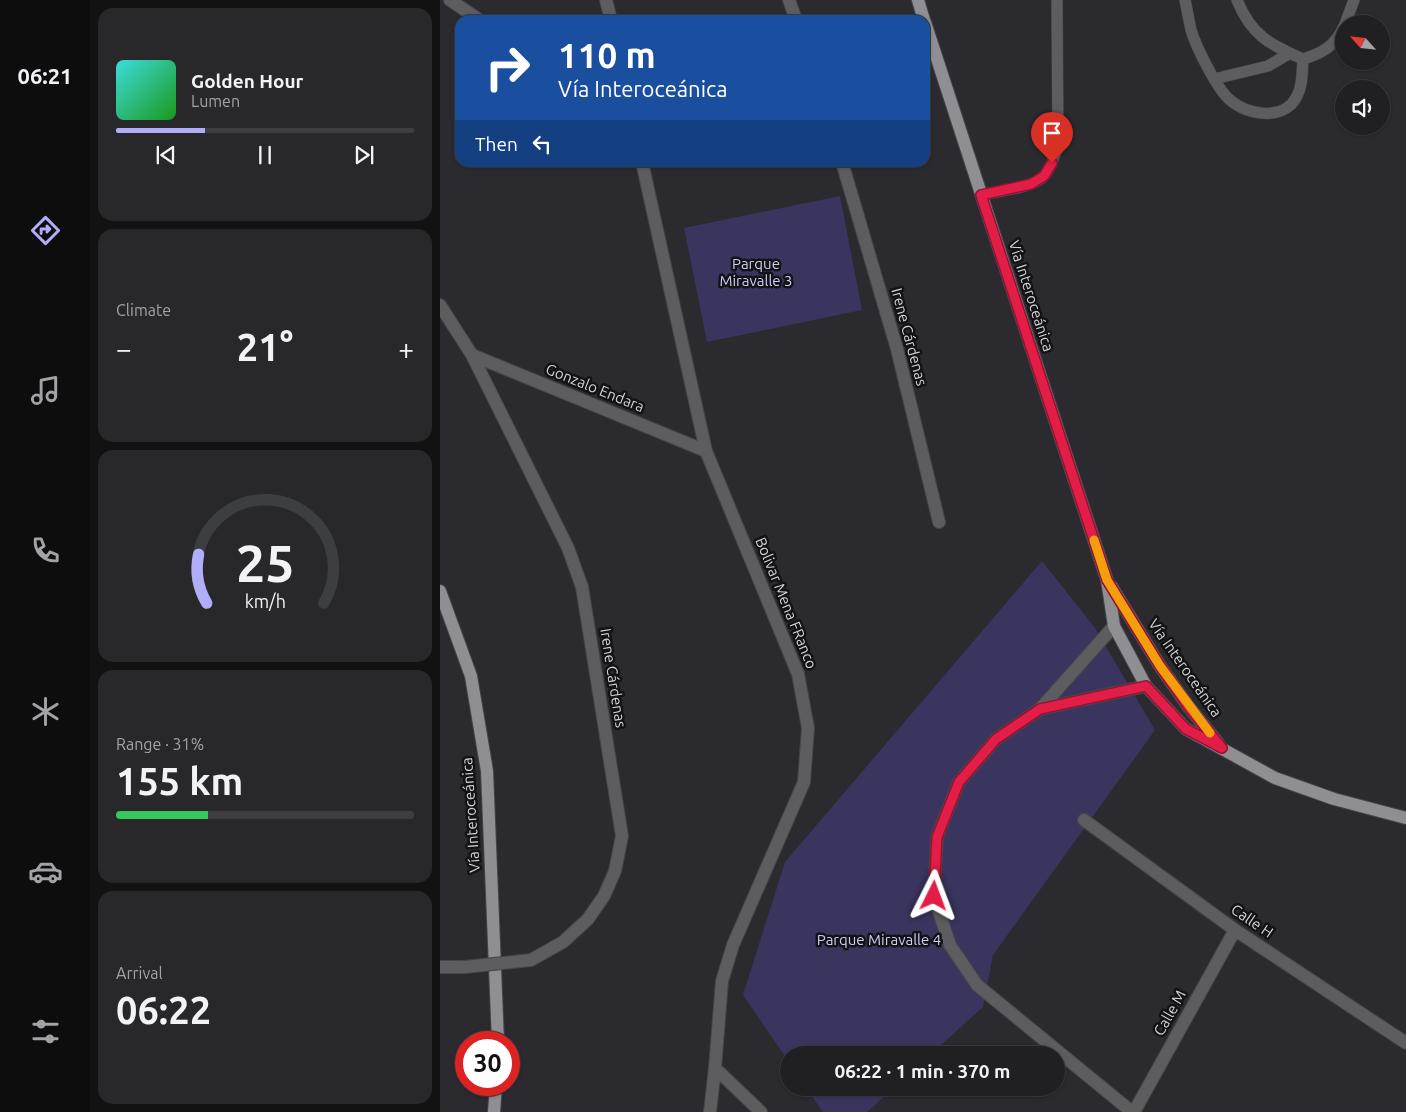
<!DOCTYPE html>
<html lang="en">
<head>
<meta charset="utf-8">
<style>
  :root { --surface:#202023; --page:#28282b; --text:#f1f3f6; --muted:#a2a3a6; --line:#3d3e41; --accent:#b2adf9 }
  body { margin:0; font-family:Ubuntu,sans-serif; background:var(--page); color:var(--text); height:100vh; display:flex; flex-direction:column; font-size:19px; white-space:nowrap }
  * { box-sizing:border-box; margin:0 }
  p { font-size:16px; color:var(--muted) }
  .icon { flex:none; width:28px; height:28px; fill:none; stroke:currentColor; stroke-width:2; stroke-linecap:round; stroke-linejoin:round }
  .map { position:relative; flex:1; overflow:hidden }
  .details { display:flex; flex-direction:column; gap:8px; padding:8px; background:#121213; width:350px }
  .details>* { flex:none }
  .banner { position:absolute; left:15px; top:15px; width:475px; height:152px; border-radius:15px; box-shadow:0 1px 4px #0004,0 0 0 1px var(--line); background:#1a4fa0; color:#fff; overflow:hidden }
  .needle { width:32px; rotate:297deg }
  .fabs { position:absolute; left:895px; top:15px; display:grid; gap:10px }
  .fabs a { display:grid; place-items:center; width:55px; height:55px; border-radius:50%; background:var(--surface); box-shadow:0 1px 4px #0004,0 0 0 1px var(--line); font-size:25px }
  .speed { position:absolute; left:15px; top:1031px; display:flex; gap:10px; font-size:25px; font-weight:700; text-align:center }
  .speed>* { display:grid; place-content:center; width:65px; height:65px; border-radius:50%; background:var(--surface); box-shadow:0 1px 4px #0004,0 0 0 1px var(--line); line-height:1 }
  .speed .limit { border:8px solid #d22; background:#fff; color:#111 }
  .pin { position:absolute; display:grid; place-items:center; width:42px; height:42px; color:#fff; margin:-51px -21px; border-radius:50% 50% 50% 0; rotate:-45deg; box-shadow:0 0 5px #0007 }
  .pin .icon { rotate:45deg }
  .me { position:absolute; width:55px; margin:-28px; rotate:3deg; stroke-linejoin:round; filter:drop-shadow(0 0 4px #0008) }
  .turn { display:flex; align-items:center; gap:18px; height:105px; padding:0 20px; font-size:22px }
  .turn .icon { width:65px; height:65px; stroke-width:2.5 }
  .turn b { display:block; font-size:35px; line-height:42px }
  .then { display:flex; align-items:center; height:48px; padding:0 20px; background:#0003; gap:10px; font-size:19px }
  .big { font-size:38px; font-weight:700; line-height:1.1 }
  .details .tile { flex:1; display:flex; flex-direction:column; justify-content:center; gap:8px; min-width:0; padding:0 18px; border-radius:15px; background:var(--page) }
  .details .dial { align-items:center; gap:0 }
  .dial svg { height:130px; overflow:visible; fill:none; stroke:var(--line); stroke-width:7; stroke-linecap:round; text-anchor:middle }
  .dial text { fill:var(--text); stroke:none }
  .song { display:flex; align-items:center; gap:15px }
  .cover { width:60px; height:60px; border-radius:8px; background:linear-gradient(135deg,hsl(180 70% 55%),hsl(120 70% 35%)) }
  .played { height:5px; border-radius:2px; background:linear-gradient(90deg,var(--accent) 30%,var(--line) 30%) }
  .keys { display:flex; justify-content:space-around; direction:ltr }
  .heat { display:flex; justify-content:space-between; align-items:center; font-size:28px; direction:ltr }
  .charge { height:8px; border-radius:4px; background:linear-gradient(90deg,#34c759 31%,var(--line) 0) }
  .trip { position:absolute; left:340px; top:1046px; width:285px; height:50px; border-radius:25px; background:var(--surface); box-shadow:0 1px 4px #0004,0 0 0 1px var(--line); font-weight:700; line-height:50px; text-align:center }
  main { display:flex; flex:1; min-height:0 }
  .dock { display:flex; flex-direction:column; width:90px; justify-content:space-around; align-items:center; background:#0d0d0e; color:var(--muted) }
  .dock .icon { width:35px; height:35px }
  .dock .current { color:var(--accent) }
  .dock b { font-size:22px; color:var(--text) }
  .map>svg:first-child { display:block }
</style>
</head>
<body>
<main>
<nav class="dock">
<b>06:21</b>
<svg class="icon current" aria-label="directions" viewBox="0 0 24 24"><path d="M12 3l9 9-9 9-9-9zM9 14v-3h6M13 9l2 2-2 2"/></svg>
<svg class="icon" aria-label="music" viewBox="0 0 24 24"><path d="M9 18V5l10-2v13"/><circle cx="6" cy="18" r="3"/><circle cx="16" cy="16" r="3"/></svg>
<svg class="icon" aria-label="phone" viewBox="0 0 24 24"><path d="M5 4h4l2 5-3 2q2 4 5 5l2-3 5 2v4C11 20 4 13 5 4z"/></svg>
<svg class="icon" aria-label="climate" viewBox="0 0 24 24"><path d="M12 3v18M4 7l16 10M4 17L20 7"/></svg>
<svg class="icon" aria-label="car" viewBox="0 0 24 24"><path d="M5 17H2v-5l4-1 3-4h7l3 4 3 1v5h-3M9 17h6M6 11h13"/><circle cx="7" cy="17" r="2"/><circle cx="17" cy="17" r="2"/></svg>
<svg class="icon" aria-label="filters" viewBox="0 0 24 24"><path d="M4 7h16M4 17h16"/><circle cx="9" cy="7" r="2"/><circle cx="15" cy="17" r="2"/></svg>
</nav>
<section class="details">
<div class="tile">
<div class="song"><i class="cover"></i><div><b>Golden Hour</b><p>Lumen</p></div></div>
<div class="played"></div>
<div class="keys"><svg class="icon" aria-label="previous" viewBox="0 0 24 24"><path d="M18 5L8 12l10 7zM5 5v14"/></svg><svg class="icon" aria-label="pause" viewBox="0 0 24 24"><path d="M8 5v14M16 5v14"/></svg><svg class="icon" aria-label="next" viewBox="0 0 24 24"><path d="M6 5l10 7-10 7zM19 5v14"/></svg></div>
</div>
<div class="tile"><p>Climate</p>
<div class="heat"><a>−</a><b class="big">21°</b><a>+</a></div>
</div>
<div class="tile dial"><svg viewBox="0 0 100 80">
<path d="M14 69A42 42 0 1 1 86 69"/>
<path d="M14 69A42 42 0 0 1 9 39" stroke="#b2adf9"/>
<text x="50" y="56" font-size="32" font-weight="700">25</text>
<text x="50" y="72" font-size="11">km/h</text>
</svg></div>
<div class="tile"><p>Range · 31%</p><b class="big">155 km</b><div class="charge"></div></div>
<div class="tile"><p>Arrival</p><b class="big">06:22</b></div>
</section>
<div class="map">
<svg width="966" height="1112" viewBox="0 0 966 1112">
  <rect width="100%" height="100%" fill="#2a2a2f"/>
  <path fill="#39355f" d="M 400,196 L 422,310 L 267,342 L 244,228 Z
    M 602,561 L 655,628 L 715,730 L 553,955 L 543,1007 L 490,1055 L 349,1055 L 349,1062 L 303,995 L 345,862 Z
    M 366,1088 L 454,1088 L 427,1112 L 383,1112 Z"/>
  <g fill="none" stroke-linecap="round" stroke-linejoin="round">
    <g stroke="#45454a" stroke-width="12">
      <path id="lane" d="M 745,0 C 747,10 749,20 751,30 C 756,47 777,89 790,100 C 808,116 845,121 857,96 C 863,85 862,71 863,59
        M 797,0 C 811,35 830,45 863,59
        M 905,24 L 914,0
        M 863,59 C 883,53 895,46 904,26
        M 774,79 L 828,66 L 850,53
        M 541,195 C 558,191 594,188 605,175 C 612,166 615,155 618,145 L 617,0"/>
    </g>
    <g stroke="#45454a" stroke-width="14">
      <path id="street" d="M 10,0 L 38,19
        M 166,0 L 171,20
        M 349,0 L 356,20
        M 202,162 L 266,451 L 358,674 L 368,728 L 364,782 L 293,945 L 282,981 L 275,1068 L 270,1112
        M 402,162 L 457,349 L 499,522
        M 0,305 L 32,355 L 128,548 L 142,587 L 182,836 L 175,871 L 164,896 L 148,919 L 123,942 L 91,960
        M 32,355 L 266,451
        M 674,626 L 600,709 L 556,739 L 519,782 L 497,837 L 494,897 L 510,945 L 537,985 L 692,1112
        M 600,709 L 706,686
        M 644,820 L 795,930 L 966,1043
        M 0,967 L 25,967
        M 275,1068 L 321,1112
        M 694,1112 L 795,930"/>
    </g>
    <g stroke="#45454a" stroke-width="14">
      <path id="primary" d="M 478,0 L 484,20
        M 485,22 L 667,580 L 674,626 L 706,686 L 746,729 L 835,778 L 894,799 L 966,818
        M 671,586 L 720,666 L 748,706 L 778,743
        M 0,591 L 31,676 L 47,771 L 58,1042
        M 54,1112 L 56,1085"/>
    </g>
    <use href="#lane" stroke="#5d5d5f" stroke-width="11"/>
    <use href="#street" stroke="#5d5d5f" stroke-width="12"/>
    <use href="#primary" stroke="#8e8e93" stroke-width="12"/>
    <g stroke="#45454a" stroke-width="14" stroke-linecap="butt">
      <path id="street-bridge" d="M 25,967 L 91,960"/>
    </g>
    <use href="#street-bridge" stroke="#5d5d5f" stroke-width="12"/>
  </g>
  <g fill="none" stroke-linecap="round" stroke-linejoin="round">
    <g stroke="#92132f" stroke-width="12">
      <path id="route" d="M 494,896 L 497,837 L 519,782 L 556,739 L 600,709 L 706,686 L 746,729 L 782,748 L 748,706 L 720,666 L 667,580 L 541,195 L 591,184 L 604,176 L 612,163"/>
    </g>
    <use href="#route" stroke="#e11d48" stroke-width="9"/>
    <path stroke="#f59e0b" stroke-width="9" d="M 654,540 L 667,580 L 720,666 L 770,733"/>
  </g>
  <g text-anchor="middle" stroke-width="5" stroke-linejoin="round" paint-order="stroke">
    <g font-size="15" fill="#cfcdf8" stroke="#131315">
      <text x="316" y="269">Parque<tspan x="316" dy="17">Miravalle 3</tspan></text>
      <text x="439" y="945">Parque Miravalle 4</text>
    </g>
    <g font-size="15" fill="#d2d2d5" stroke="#131315">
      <text transform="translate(591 296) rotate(72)" y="5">Vía Interoceánica</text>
      <text transform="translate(469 337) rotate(75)" y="5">Irene Cárdenas</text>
      <text transform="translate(155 388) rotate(22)" y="5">Gonzalo Endara</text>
      <text transform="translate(346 603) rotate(68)" y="5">Bolivar Mena FRanco</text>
      <text transform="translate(745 668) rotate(55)" y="5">Vía Interoceánica</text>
      <text transform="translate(173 678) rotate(81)" y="5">Irene Cárdenas</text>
      <text transform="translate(31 815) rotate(-94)" y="5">Vía Interoceánica</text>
      <text transform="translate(812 921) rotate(34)" y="5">Calle H</text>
      <text transform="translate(730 1013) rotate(-61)" y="5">Calle M</text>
    </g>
  </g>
</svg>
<div class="fabs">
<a><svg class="needle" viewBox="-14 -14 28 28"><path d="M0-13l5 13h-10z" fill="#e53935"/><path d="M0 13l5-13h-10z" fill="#a2a3a6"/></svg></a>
<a><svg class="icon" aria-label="sound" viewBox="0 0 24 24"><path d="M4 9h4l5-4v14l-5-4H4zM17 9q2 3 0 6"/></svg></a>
</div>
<div class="speed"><div class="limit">30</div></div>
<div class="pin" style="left:612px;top:163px;background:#d93025"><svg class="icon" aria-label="arrive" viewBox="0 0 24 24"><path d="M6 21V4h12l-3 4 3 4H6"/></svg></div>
<svg class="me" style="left:494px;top:896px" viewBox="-20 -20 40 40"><path d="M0-17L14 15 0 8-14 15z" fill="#e11d48" stroke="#fff" stroke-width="4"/></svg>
<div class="trip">06:22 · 1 min · 370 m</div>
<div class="banner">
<div class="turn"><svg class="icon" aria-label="right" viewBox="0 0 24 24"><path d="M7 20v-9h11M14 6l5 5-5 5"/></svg><div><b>110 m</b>Vía Interoceánica</div></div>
<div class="then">Then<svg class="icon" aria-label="left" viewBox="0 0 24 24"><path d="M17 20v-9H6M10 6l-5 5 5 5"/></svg></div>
</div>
</div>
</main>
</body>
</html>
